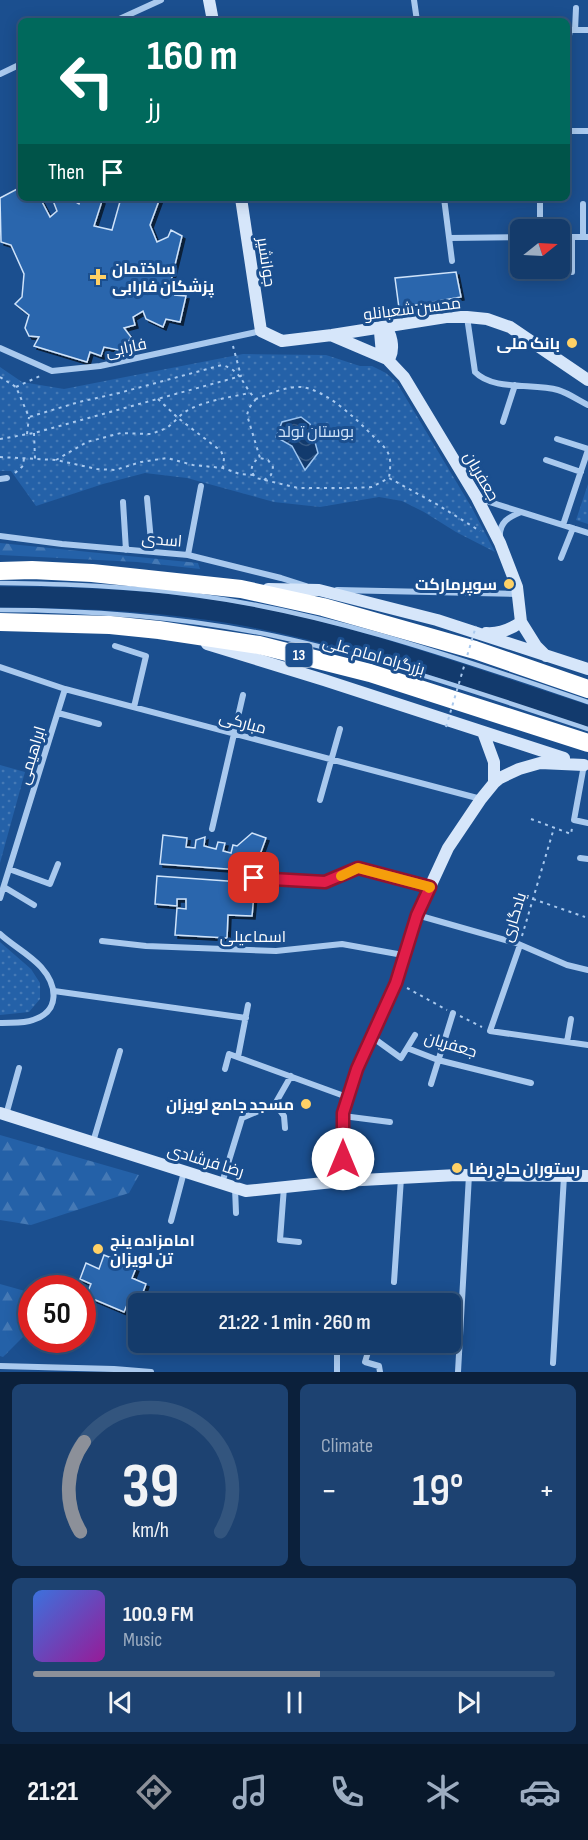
<!DOCTYPE html>
<html lang="en">
<head>
<meta charset="utf-8">
<style>
  :root { --surface:#143b6b; --page:#1d4271; --text:#f1f3f6; --muted:#9dadc1; --line:#33557e; --accent:#8c9099 }
  body { margin:0; font-family:"Sofia Sans Condensed",Cairo,sans-serif; background:var(--page); color:var(--text); height:100vh; display:flex; flex-direction:column; font-size:22px; white-space:nowrap }
  * { box-sizing:border-box; margin:0 }
  p { font-size:20px; color:var(--muted) }
  .icon { flex:none; width:33px; height:33px; fill:none; stroke:currentColor; stroke-width:2; stroke-linecap:round; stroke-linejoin:round }
  .map { position:relative; height:1372px; overflow:hidden }
  .sheet { display:flex; flex-direction:column; gap:12px; padding:12px; background:#0b203b; flex:1 }
  .sheet>* { flex:none }
  .banner { position:absolute; left:18px; top:18px; width:552px; height:183px; border-radius:9px; box-shadow:0 3px 15px #0003,0 0 0 2px var(--line); background:#00695c; color:#fff; overflow:hidden }
  .needle { width:39px; rotate:72deg }
  .tools { position:absolute; left:510px; top:219px; display:grid; gap:12px }
  .tools a { display:grid; place-items:center; width:60px; height:60px; border-radius:9px; background:var(--surface); box-shadow:0 3px 15px #0003,0 0 0 2px var(--line); font-size:30px }
  .speed { position:absolute; left:18px; top:1275px; display:flex; gap:12px; font-size:30px; font-weight:700; text-align:center }
  .speed>* { display:grid; place-content:center; width:78px; height:78px; border-radius:50%; background:var(--surface); box-shadow:0 3px 15px #0003,0 0 0 2px var(--line); line-height:1 }
  .speed .limit { border:9px solid #d22; background:#fff; color:#111 }
  .pin { position:absolute; display:grid; place-items:center; width:51px; height:51px; color:#fff; margin:-26px; border-radius:12px; box-shadow:0 3px 9px #0006 }
  .me { position:absolute; width:66px; margin:-33px; rotate:0deg; stroke-linejoin:round; filter:drop-shadow(0 0 4px #0008) }
  .turn { display:flex; align-items:center; gap:21px; height:126px; padding:0 30px; font-size:27px }
  .turn .icon { width:78px; height:78px; stroke-width:2.5 }
  .turn b { display:block; font-size:42px; line-height:51px }
  .then { display:flex; align-items:center; height:57px; padding:0 30px; background:#0003; gap:12px; font-size:22px }
  .big { font-size:45px; font-weight:600; line-height:1.1 }
  .sheet .card { flex:1; display:flex; flex-direction:column; justify-content:center; gap:9px; min-width:0; padding:0 21px; border-radius:9px; background:var(--page) }
  .sheet .dial { align-items:center; gap:0 }
  .dial svg { height:156px; overflow:visible; fill:none; stroke:var(--line); stroke-width:7; stroke-linecap:round; text-anchor:middle }
  .dial text { fill:var(--text); stroke:none }
  .song { display:flex; align-items:center; gap:18px }
  .cover { width:72px; height:72px; border-radius:9px; background:linear-gradient(135deg,hsl(220 70% 55%),hsl(300 70% 35%)) }
  .played { height:6px; border-radius:3px; background:linear-gradient(90deg,var(--accent) 55%,var(--line) 55%) }
  .keys { display:flex; justify-content:space-around; direction:ltr }
  .heat { display:flex; justify-content:space-between; align-items:center; font-size:33px; direction:ltr }
  .sheet .tiles { flex:1; display:grid; gap:12px; grid-template-columns:1fr 1fr }
  .card:last-child { grid-column:span 2 }
  .trip { position:absolute; left:128px; top:1293px; width:333px; height:60px; border-radius:9px; background:var(--surface); box-shadow:0 3px 15px #0003,0 0 0 2px var(--line); font-weight:600; line-height:60px; text-align:center }
  .menu { display:flex; height:96px; justify-content:space-around; align-items:center; background:#08182b; color:var(--muted) }
  .menu .icon { width:42px; height:42px }
  .menu .current { color:var(--accent) }
  .menu b { font-size:27px; color:var(--text) }
  .map>svg:first-child { display:block }
</style>
</head>
<body>
<div class="map">
<svg width="588" height="1372" viewBox="0 0 588 1372">
  <defs>
    <pattern id="green-dots" width="8" height="8" patternUnits="userSpaceOnUse" patternTransform="scale(1.5)"><rect width="8" height="8" fill="#2461a8"/><path d="M2 2h.1M6 6h.1" fill="none" stroke="#4579b5" stroke-width="1.8" stroke-linecap="round"/></pattern>
    <pattern id="forest-firs" width="22" height="20" patternUnits="userSpaceOnUse" patternTransform="scale(1.5)"><rect width="22" height="20" fill="#2461a8"/><path d="M5 1l3.5 6h-7zM16 11l3.5 6h-7z" fill="#4579b5"/></pattern>
    <pattern id="water-waves" width="16" height="10" patternUnits="userSpaceOnUse" patternTransform="scale(1.5)"><rect width="16" height="10" fill="#123a6d"/><path d="M0 5q4-4 8 0t8 0" fill="none" stroke="#365883"/></pattern>
    <filter id="shadow"><feDropShadow dx="3" dy="3" stdDeviation="0" flood-color="#0009"/></filter>
  </defs>
  <rect width="100%" height="100%" fill="#1b4f8f"/>
  <path fill="url(#green-dots)" d="M 243,354 L 326,355 L 360,366 L 372,366 L 386,373 L 397,383 L 472,508 L 495,552 L 456,532 L 424,512 L 402,501 L 379,497 L 320,507 L 274,502 L 187,478 L 145,473 L 103,484 L 36,506 L 11,471 L 0,471 L 0,367 L 22,382 L 64,389 Z
    M 588,484 L 588,524 L 576,520 Z
    M 0,765 L 25,772 L 0,863 Z
    M 0,942 L 31,969 L 40,983 L 40,999 L 29,1012 L 0,1015 Z"/>
  <path fill="url(#forest-firs)" d="M 0,543 L 198,563 L 200,569 L 137,562 L 0,555 Z
    M 0,1135 L 139,1175 L 129,1193 L 31,1225 L 0,1220 Z
    M 0,1284 L 32,1293 L 31,1329 L 3,1357 L 0,1356 Z"/>
  <path fill="url(#water-waves)" stroke="#9cc4f0" stroke-width="1.5" d="M 301,417 L 310,424 L 318,453 L 305,470 L 292,446 L 276,437 L 282,422 Z"/>
  <g fill="none" stroke-linecap="round" stroke-linejoin="round">
    <path stroke="#123a6d" stroke-width="21" d="M 0,597 C 77,597 155,600 231,613 C 352,633 471,679 588,716"/>
  </g>
  <path fill="#2a66ad" stroke="#cfe3fa" stroke-width="1.5" filter="url(#shadow)" d="M 21,187 L 21,198 L 40,198 L 50,217 L 57,211 L 52,198 L 69,198 L 79,204 L 81,198 L 96,198 L 102,201 L 94,226 L 112,230 L 121,198 L 160,198 L 150,225 L 157,242 L 168,237 L 171,230 L 182,236 L 171,281 L 179,285 L 175,295 L 186,296 L 180,322 L 166,319 L 163,327 L 146,319 L 143,311 L 133,317 L 135,325 L 124,328 L 131,337 L 123,351 L 104,347 L 101,356 L 90,352 L 87,362 L 34,346 L 39,337 L 29,336 L 25,328 L 29,315 L 15,304 L 22,297 L 24,274 L 11,245 L 1,242 L 0,198 Z
    M 456,272 L 461,297 L 399,308 L 395,278 Z
    M 252,833 L 266,838 L 254,871 L 160,864 L 163,835 L 187,838 L 186,847 L 195,848 L 196,840 L 205,837 L 204,846 L 216,849 L 218,842 L 225,843 L 223,851 L 231,853 L 233,845 L 237,846 Z
    M 157,876 L 255,883 L 252,916 L 228,915 L 227,938 L 175,935 L 177,908 L 186,909 L 186,899 L 177,899 L 177,906 L 155,904 Z
    M 104,1255 L 136,1268 L 132,1278 L 146,1284 L 137,1309 L 127,1305 L 124,1312 L 86,1296 L 91,1284 L 80,1279 L 86,1263 L 99,1269 Z"/>
  <g fill="none" stroke-linecap="round" stroke-linejoin="round">
    <path stroke="#a9c9ee" stroke-width="2" stroke-dasharray="3 4.5" stroke-linecap="butt" d="M 0,377 L 16,387 L 29,417 L 79,402 L 119,393 L 222,365 C 243,371 242,386 256,399 C 269,394 287,386 301,387 C 327,390 356,419 374,437 C 378,441 384,446 387,451 C 392,459 390,469 389,478
      M 16,387 L 40,376
      M 158,399 L 178,418 C 192,402 228,398 249,393
      M 256,399 L 249,408 L 247,415 L 260,458
      M 34,433 L 35,459
      M 27,434 L 29,417
      M 0,439 L 34,433 L 241,376 L 233,346
      M 0,457 L 56,460 L 97,469 L 115,470 L 141,462 L 167,458 L 193,465 L 223,468 L 240,474 L 253,475
      M 56,460 L 87,442 L 121,433 L 151,434 L 167,428 L 178,418 L 221,451 L 224,458 L 223,468
      M 15,473 L 23,466 L 24,458
      M 264,480 L 271,475 L 273,467 L 268,460 L 260,458 C 251,462 249,471 256,478 L 298,488 L 352,488 L 372,487 L 389,478 L 438,505 L 480,531
      M 531,819 L 571,834 L 572,828
      M 533,899 L 585,917
      M 522,936 L 554,828
      M 407,988 L 447,1010
      M 460,1016 L 482,1027"/>
    <path stroke="#a9c9ee" stroke-width="4.5" d="M 0,583 C 65,584 130,586 195,595 C 330,613 460,659 588,702
      M 0,610 C 93,610 184,617 275,636 C 381,659 485,695 588,729"/>
    <path stroke="#a9c9ee" stroke-width="6" d="M 414,0 L 417,21
      M 115,21 L 161,0
      M 567,30 L 588,30
      M 575,30 L 576,8
      M 567,47 L 570,30
      M 0,74 L 21,64
      M 567,131 L 588,131
      M 444,198 L 452,261
      M 540,202 L 540,230
      M 583,204 L 583,237
      M 560,237 L 588,237
      M 572,237 L 572,272
      M 450,238 L 520,237
      M 552,275 L 552,268
      M 467,317 L 475,372 C 493,391 534,383 558,390 C 568,393 578,400 588,405
      M 0,348 L 52,371 L 100,366 L 261,331
      M 503,422 L 515,385
      M 557,439 L 588,449
      M 546,460 L 581,472
      M 0,479 L 7,478
      M 147,498 L 152,552
      M 480,499 L 588,533
      M 123,502 L 126,550
      M 563,525 L 588,450
      M 0,536 L 62,544 L 188,555 L 281,578 L 306,586
      M 500,537 C 499,522 509,517 521,512
      M 188,555 L 201,486
      M 561,558 L 573,528
      M 337,590 L 518,594
      M 115,646 L 146,656 L 134,707
      M 0,667 L 65,689 L 481,799
      M 58,713 L 99,724
      M 584,765 L 574,820 L 588,823
      M 320,800 L 340,729
      M 212,829 L 243,695
      M 580,858 L 588,859
      M 9,869 L 50,884 L 58,864
      M 254,878 L 325,882 L 358,868 L 430,887
      M 4,887 L 34,905
      M 0,898 L 65,689
      M 417,915 L 516,943 L 567,965 L 588,970
      M 0,934 C 13,946 29,954 41,967 C 57,985 61,1011 33,1020 C 23,1024 10,1022 0,1023
      M 102,941 L 146,946 L 276,951 L 342,944 L 403,955
      M 520,945 L 490,1031 L 588,1045
      M 54,991 L 246,1018
      M 372,1037 L 401,1058 L 415,1035
      M 567,1042 L 571,1019
      M 407,1048 L 438,1060 L 531,1083
      M 238,1057 L 248,1005
      M 225,1069 L 229,1054 L 347,1097
      M 431,1084 L 453,1013
      M 275,1104 L 284,1116 L 285,1128
      M 6,1115 L 19,1068
      M 343,1116 L 390,1122
      M 93,1142 L 120,1051
      M 222,1183 L 242,1118 L 275,1104 L 291,1076
      M 284,1187 L 280,1240 L 299,1242
      M 235,1188 L 236,1213
      M 171,1221 L 184,1172
      M 394,1282 L 401,1178
      M 269,1304 C 284,1288 299,1297 317,1304
      M 313,1342 L 336,1352
      M 371,1342 L 365,1362 L 379,1366 L 380,1372
      M 553,1363 L 564,1176
      M 0,1366 L 114,1369 L 151,1372
      M 337,1372 L 337,1342
      M 458,1372 L 469,1175"/>
    <path stroke="#d6e6fa" stroke-width="12" d="M 209,0 L 213,21
      M 241,198 L 261,331 L 282,341 L 332,335 L 446,317 L 467,317 L 487,319 L 510,327 L 588,380
      M 384,327 C 392,332 394,349 390,357 L 387,359 L 382,354 L 380,332 Z
      M 333,336 L 387,359 L 404,377 L 477,498 L 500,543 L 517,587 L 521,622 L 536,646 L 546,656
      M 268,589 L 319,590 L 437,620 L 588,669
      M 486,633 C 499,634 510,630 521,622
      M 207,644 L 324,680 L 564,758
      M 483,732 L 494,762 L 494,783
      M 0,1113 L 246,1191 L 343,1181 L 457,1175 L 588,1176
      M 343,1181 L 343,1113 L 357,1069 L 396,983 L 417,915 L 448,848 L 481,799 L 494,783 L 500,778 L 519,769 L 540,763 L 584,765"/>
    <path stroke="#fff" stroke-width="18" d="M 0,571 L 32,570 L 92,573 L 241,589 L 323,607 L 475,650 L 588,689
      M 0,622 L 110,625 L 159,630 L 259,645 L 370,673 L 588,743"/>
    <path stroke="#a9c9ee" stroke-width="2" stroke-dasharray="3 4.5" stroke-linecap="butt" d="M 446,727 L 476,626"/>
  </g>
  <g fill="none" stroke-linecap="round" stroke-linejoin="round">
    <g stroke="#92132f" stroke-width="15">
      <path id="route" d="M 254,878 L 325,882 L 358,868 L 430,887 L 417,915 L 396,983 L 357,1069 L 343,1113 L 343,1159"/>
    </g>
    <use href="#route" stroke="#e11d48" stroke-width="10"/>
    <path stroke="#f59e0b" stroke-width="10" d="M 341,876 L 358,868 L 430,887 L 429,888"/>
  </g>
  <g fill="#ffd166" stroke="#1b4f8f" stroke-width="2">
    <path d="M95 268h6v6h6v6h-6v6h-6v-6h-6v-6h6z"/>
    <circle cx="572" cy="343" r="6"/>
    <circle cx="509" cy="584" r="6"/>
    <circle cx="306" cy="1104" r="6"/>
    <circle cx="457" cy="1168" r="6"/>
    <circle cx="98" cy="1249" r="6"/>
  </g>
  <g text-anchor="middle" stroke-width="6" stroke-linejoin="round" paint-order="stroke">
    <rect fill="#1b4f8f" stroke="#bbcadd" stroke-width="1.5" x="285.5" y="643" width="27" height="24" rx="4.5"/>
    <g font-size="15" font-weight="bold" fill="#fff">
      <text x="299" y="660">13</text>
    </g>
    <g font-size="16" fill="#fff" stroke="#1b4f8f">
      <text transform="translate(267 262) rotate(81)" y="6">جوانشیر</text>
      <text transform="translate(412 308) rotate(-7)" y="6">محسن شعبانلو</text>
      <text transform="translate(126 347) rotate(-12)" y="6">فارابی</text>
      <text transform="translate(482 476) rotate(60)" y="6">جعفریان</text>
      <text transform="translate(162 539) rotate(5)" y="6">اسدی</text>
      <text transform="translate(374 655) rotate(16)" y="6">بزرگراه امام علی</text>
      <text transform="translate(243 722) rotate(15)" y="6">مبارکی</text>
      <text transform="translate(31 755) rotate(-73)" y="6">ابراهیمی</text>
      <text transform="translate(513 917) rotate(-73)" y="6">یادگاری</text>
      <text x="253" y="942">اسماعیلی</text>
      <text transform="translate(451 1044) rotate(17)" y="6">جعفریان</text>
      <text transform="translate(206 1160) rotate(17)" y="6">رضا فرشادی</text>
    </g>
    <g font-size="16" font-weight="bold" fill="#fff" stroke="#1b4f8f" text-anchor="start">
      <text x="112" y="274">ساختمان<tspan x="112" dy="18">پزشکان فارابی</tspan></text>
      <text x="560" y="349" text-anchor="end">بانک ملی</text>
      <text x="497" y="590" text-anchor="end">سوپرمارکت</text>
      <text x="294" y="1110" text-anchor="end">مسجد جامع لویزان</text>
      <text x="469" y="1174">رستوران حاج رضا</text>
      <text x="110" y="1246">امامزاده پنج<tspan x="110" dy="18">تن لویزان</tspan></text>
    </g>
    <g font-size="16" fill="#cfe3fa" stroke="#1b4f8f">
      <text x="316" y="437">بوستان تولد</text>
    </g>
  </g>
</svg>
<div class="tools">
<a><svg class="needle" viewBox="-14 -14 28 28"><path d="M0-13l5 13h-10z" fill="#e53935"/><path d="M0 13l5-13h-10z" fill="#9dadc1"/></svg></a>
</div>
<div class="speed"><div class="limit">50</div></div>
<div class="pin" style="left:254px;top:878px;background:#d93025"><svg class="icon" aria-label="arrive" viewBox="0 0 24 24"><path d="M6 21V4h12l-3 4 3 4H6"/></svg></div>
<svg class="me" style="left:343px;top:1159px" viewBox="-20 -20 40 40"><circle r="19" fill="#fff"/><path d="M0-13L10 11 0 6-10 11z" fill="#e11d48"/></svg>
<div class="trip">21:22 · 1 min · 260 m</div>
<div class="banner">
<div class="turn"><svg class="icon" aria-label="left" viewBox="0 0 24 24"><path d="M17 20v-9H6M10 6l-5 5 5 5"/></svg><div><b>160 m</b>رز</div></div>
<div class="then">Then<svg class="icon" aria-label="arrive" viewBox="0 0 24 24"><path d="M6 21V4h12l-3 4 3 4H6"/></svg></div>
</div>
</div>
<section class="sheet">
<div class="tiles">
<div class="card dial"><svg viewBox="0 0 100 80">
<path d="M14 69A42 42 0 1 1 86 69"/>
<path d="M14 69A42 42 0 0 1 16 23" stroke="#8c9099"/>
<text x="50" y="56" font-size="32" font-weight="700">39</text>
<text x="50" y="72" font-size="11">km/h</text>
</svg></div>
<div class="card"><p>Climate</p>
<div class="heat"><a>−</a><b class="big">19°</b><a>+</a></div>
</div>
<div class="card">
<div class="song"><i class="cover"></i><div><b>100.9 FM</b><p>Music</p></div></div>
<div class="played"></div>
<div class="keys"><svg class="icon" aria-label="previous" viewBox="0 0 24 24"><path d="M18 5L8 12l10 7zM5 5v14"/></svg><svg class="icon" aria-label="pause" viewBox="0 0 24 24"><path d="M8 5v14M16 5v14"/></svg><svg class="icon" aria-label="next" viewBox="0 0 24 24"><path d="M6 5l10 7-10 7zM19 5v14"/></svg></div>
</div>
</div>
</section>
<nav class="menu">
<b>21:21</b>
<svg class="icon current" aria-label="directions" viewBox="0 0 24 24"><path d="M12 3l9 9-9 9-9-9zM9 14v-3h6M13 9l2 2-2 2"/></svg>
<svg class="icon" aria-label="music" viewBox="0 0 24 24"><path d="M9 18V5l10-2v13"/><circle cx="6" cy="18" r="3"/><circle cx="16" cy="16" r="3"/></svg>
<svg class="icon" aria-label="phone" viewBox="0 0 24 24"><path d="M5 4h4l2 5-3 2q2 4 5 5l2-3 5 2v4C11 20 4 13 5 4z"/></svg>
<svg class="icon" aria-label="climate" viewBox="0 0 24 24"><path d="M12 3v18M4 7l16 10M4 17L20 7"/></svg>
<svg class="icon" aria-label="car" viewBox="0 0 24 24"><path d="M5 17H2v-5l4-1 3-4h7l3 4 3 1v5h-3M9 17h6M6 11h13"/><circle cx="7" cy="17" r="2"/><circle cx="17" cy="17" r="2"/></svg>
</nav>
</body>
</html>
